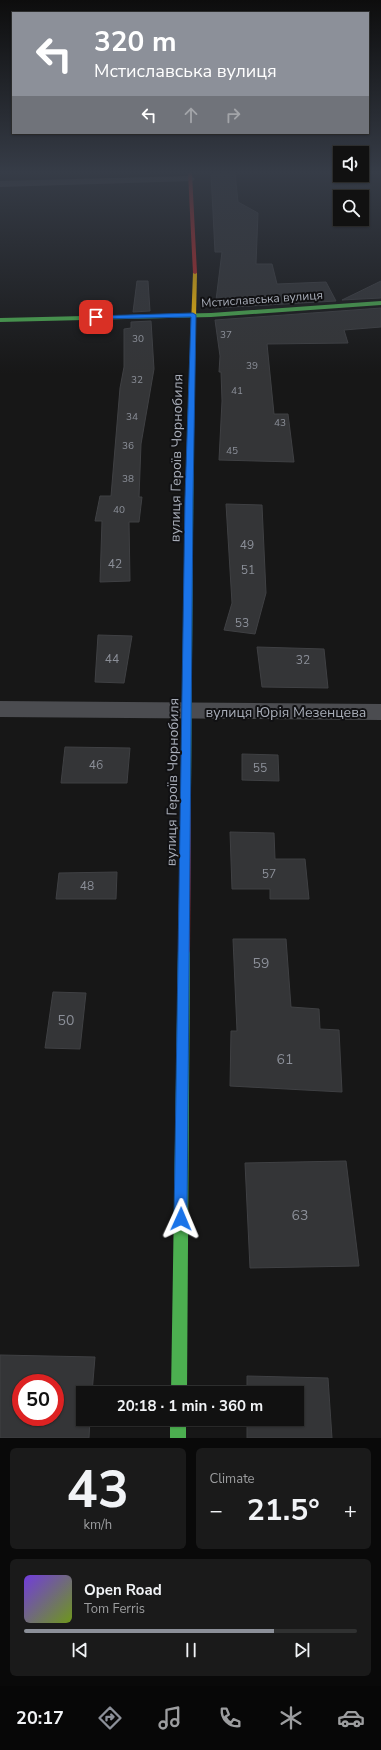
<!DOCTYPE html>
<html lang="en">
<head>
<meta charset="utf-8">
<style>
  :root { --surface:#111; --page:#1a1a1a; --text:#f1f3f6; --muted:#9c9d9f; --line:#303131; --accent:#8c9099 }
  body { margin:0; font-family:"Nunito Sans",sans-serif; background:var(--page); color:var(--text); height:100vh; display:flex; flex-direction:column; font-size:15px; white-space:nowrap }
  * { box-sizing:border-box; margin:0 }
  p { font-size:13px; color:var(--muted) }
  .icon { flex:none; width:22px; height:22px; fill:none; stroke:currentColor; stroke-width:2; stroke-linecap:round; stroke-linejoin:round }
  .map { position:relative; height:1438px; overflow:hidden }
  .sheet { display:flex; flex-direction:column; gap:10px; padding:10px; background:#090909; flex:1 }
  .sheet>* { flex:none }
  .top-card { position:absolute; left:12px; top:12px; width:357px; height:122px; border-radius:0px; box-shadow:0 1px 3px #0004,0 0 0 1px var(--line); background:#8c9099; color:#fff; overflow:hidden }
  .buttons { position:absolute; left:333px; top:146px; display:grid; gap:8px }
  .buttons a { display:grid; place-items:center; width:36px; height:36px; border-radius:0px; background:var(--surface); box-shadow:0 1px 3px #0004,0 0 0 1px var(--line); font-size:20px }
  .speed { position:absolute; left:12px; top:1374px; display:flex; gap:8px; font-size:20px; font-weight:700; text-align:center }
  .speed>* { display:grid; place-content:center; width:52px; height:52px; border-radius:50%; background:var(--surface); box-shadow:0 1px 3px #0004,0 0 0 1px var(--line); line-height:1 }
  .speed .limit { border:6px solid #d22; background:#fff; color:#111 }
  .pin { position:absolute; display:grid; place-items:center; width:34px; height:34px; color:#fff; margin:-17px; border-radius:8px; box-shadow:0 2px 6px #0006 }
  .me { position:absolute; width:44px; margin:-22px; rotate:1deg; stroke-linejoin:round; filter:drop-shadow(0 0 3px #0008) }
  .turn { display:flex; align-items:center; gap:14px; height:84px; padding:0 16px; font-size:18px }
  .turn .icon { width:52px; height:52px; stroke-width:2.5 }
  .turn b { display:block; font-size:28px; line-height:34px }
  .lanes { display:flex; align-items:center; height:38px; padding:0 16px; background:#0003; justify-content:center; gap:20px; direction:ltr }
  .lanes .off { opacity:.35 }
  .big { font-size:30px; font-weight:700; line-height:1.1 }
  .sheet .widget { flex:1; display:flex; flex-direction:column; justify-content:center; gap:6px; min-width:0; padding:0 14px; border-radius:6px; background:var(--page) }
  .sheet .dial { align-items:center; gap:0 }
  .dial b { font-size:52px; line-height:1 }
  .song { display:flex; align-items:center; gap:12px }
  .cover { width:48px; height:48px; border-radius:6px; background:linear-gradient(135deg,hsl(260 70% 55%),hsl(80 70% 35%)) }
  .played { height:4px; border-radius:2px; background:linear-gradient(90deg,var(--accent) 75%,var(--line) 75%) }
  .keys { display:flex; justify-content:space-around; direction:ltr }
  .heat { display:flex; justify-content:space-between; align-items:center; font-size:22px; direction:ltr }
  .sheet .tiles { flex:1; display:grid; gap:10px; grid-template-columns:1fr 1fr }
  .widget:last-child { grid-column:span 2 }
  .trip { position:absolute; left:76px; top:1386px; width:228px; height:40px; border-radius:0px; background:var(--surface); box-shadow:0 1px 3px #0004,0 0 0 1px var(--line); font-weight:700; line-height:40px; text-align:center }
  .dock { display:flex; height:64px; justify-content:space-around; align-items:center; background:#070707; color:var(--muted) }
  .dock .icon { width:28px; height:28px }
  .dock .active { color:var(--accent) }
  .dock b { font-size:18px; color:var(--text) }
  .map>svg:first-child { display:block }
</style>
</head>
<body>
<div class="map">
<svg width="381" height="1438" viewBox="0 0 381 1438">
  <rect width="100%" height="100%" fill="#171717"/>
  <path fill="#343537" stroke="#3f4043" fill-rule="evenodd" d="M 211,173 L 235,173 L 238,202 L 258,213 L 256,264 L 272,264 L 277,284 L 326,282 L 336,301 L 215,308 L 222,252 L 215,252 Z
    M 137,281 L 148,281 L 150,311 L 133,312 Z
    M 381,281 L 381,298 L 342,300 Z
    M 381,308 L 381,327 L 344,330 L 348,343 L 267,344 L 274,414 L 288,414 L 294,462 L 219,460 L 222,401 L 221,372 L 219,372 L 220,356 L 215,320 Z
    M 151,321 L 154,369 L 141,444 L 139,497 L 142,497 L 139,522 L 129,522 L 130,581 L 100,582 L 102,521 L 95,521 L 100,496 L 111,496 L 120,388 L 124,367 L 124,329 L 131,328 L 131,322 Z
    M 226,504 L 262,505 L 266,593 L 255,634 L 224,630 L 232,603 Z
    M 98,635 L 132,636 L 124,683 L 95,682 Z
    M 257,647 L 324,649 L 328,688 L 262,687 Z
    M 65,747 L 130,748 L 127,783 L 61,783 Z
    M 242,754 L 278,755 L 279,781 L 242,780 Z
    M 230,832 L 274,833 L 275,859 L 305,859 L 309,899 L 270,899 L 270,889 L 232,889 Z
    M 117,872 L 116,899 L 56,899 L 59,873 Z
    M 233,939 L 286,939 L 291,1007 L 319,1009 L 320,1029 L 339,1030 L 342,1092 L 230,1086 L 231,1031 L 237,1031 Z
    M 53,992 L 86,993 L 80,1049 L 45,1048 Z
    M 346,1161 L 359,1266 L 250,1268 L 245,1163 Z
    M 0,1355 L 95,1357 L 92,1393 L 83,1393 L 83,1419 L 90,1419 L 89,1438 L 0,1438 ZM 21,1383 L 55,1383 L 55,1417 L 21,1417 Z
    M 247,1376 L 328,1378 L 332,1438 L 247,1438 L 247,1419 L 297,1419 L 297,1393 L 247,1393 Z"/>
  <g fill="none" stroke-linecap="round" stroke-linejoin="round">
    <path fill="#4b4c50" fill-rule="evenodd" d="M 190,176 L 193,177 L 195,179 L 193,181 L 0,187 L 0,181 Z
      M 0,701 L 381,704 L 381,720 L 0,717 Z"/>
    <path fill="#4caf50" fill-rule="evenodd" d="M 381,301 L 381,305 L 211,317 L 0,322 L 0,318 L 211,313 Z
      M 191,405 L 194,407 L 191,789 L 189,792 L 183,792 L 181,789 L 188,407 Z
      M 184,946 L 188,947 L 190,951 L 187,1393 L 171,1393 L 178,951 L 180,947 Z
      M 170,1419 L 186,1419 L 186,1438 L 170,1438 Z"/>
    <path fill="#ffc107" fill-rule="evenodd" d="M 193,272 L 197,273 L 194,407 L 191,409 L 188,407 Z"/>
    <path fill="#c62828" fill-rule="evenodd" d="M 188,173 L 192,173 L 197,273 L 195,274 L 193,273 Z
      M 186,785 L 189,786 L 191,789 L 190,951 L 188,955 L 184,956 L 180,955 L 178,951 L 181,789 L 183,786 Z"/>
  </g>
  <linearGradient id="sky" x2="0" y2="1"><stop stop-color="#0d0d0d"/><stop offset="0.46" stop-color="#363c47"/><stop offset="1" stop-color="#363c47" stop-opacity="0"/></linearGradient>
  <rect width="381" height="374" fill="url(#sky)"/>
  <path fill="#1a73e8" stroke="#114b97" d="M 193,313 L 196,315 L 193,498 L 187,1219 L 185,1223 L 181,1225 L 176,1223 L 174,1219 L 185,498 L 191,317 L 96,319 L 93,317 L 96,316 Z"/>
  <g text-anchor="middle" stroke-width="4" stroke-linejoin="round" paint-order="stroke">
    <g font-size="10" fill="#8b8f98">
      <text x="226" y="338">37</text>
      <text x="138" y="342">30</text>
      <text x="252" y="369">39</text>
      <text x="137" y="383">32</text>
      <text x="237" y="394">41</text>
      <text x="132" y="420">34</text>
      <text x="280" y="426">43</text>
      <text x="128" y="449">36</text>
      <text x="232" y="454">45</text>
      <text x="128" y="482">38</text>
      <text x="119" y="513">40</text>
    </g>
    <g font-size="12" fill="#a8adb8" stroke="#111113">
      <text transform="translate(262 299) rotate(-4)" y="4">Мстиславська вулиця</text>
    </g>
    <g font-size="12" fill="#8b8f98">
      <text x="247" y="549">49</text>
      <text x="115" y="568">42</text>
      <text x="248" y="574">51</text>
      <text x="242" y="627">53</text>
      <text x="112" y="663">44</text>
      <text x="303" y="664">32</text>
      <text x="96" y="769">46</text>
      <text x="260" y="772">55</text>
      <text x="269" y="878">57</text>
      <text x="87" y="890">48</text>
    </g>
    <g font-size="14" fill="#a8adb8" stroke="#111113">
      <text transform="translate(176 458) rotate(-89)" y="5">вулиця Героїв Чорнобиля</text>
      <text x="286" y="717">вулиця Юрія Мезенцева</text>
      <text transform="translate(172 782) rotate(-89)" y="5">вулиця Героїв Чорнобиля</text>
    </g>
    <g font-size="14" fill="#8b8f98">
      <text x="261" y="968">59</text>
      <text x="66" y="1025">50</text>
      <text x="285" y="1064">61</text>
      <text x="300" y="1220">63</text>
    </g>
  </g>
</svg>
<div class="buttons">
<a><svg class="icon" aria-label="sound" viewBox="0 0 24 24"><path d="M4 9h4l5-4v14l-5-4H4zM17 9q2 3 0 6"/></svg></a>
<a><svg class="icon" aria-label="search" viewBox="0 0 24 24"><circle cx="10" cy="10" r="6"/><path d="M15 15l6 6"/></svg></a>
</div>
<div class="speed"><div class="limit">50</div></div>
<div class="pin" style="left:96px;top:317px;background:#d93025"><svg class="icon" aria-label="arrive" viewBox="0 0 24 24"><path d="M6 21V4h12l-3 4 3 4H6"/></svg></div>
<svg class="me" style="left:181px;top:1219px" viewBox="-20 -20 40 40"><path d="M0-17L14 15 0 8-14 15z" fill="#1a73e8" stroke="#fff" stroke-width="4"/></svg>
<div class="trip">20:18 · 1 min · 360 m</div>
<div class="top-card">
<div class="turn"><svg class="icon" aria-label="left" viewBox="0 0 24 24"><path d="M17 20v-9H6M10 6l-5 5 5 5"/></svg><div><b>320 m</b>Мстиславська вулиця</div></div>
<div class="lanes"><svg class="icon" aria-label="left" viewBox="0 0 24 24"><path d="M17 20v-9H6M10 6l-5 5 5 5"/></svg><svg class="icon off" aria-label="ahead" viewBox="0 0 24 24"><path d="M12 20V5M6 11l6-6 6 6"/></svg><svg class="icon off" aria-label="right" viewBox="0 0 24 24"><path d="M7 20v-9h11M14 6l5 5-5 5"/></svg></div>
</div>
</div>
<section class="sheet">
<div class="tiles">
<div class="widget dial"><b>43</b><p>km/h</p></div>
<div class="widget"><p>Climate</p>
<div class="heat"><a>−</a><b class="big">21.5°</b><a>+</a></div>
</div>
<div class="widget">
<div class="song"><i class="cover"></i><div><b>Open Road</b><p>Tom Ferris</p></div></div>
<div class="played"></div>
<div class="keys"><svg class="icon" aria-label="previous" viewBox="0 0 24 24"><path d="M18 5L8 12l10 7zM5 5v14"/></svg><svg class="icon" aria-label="pause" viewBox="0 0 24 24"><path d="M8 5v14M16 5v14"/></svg><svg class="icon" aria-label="next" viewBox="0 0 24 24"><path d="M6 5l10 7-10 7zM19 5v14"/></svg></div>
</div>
</div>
</section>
<nav class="dock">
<b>20:17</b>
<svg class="icon active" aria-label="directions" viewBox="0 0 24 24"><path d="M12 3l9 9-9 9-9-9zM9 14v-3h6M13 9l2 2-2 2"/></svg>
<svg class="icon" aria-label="music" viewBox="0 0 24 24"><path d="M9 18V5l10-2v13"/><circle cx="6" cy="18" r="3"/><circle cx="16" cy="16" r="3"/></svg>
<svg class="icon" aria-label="phone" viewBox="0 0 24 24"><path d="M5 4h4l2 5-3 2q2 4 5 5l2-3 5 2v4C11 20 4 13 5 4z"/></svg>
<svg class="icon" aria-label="climate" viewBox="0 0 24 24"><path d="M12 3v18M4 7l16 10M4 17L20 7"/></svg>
<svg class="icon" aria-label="car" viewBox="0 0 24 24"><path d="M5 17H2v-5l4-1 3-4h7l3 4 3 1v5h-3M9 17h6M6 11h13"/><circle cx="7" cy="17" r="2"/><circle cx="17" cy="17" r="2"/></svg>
</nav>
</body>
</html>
